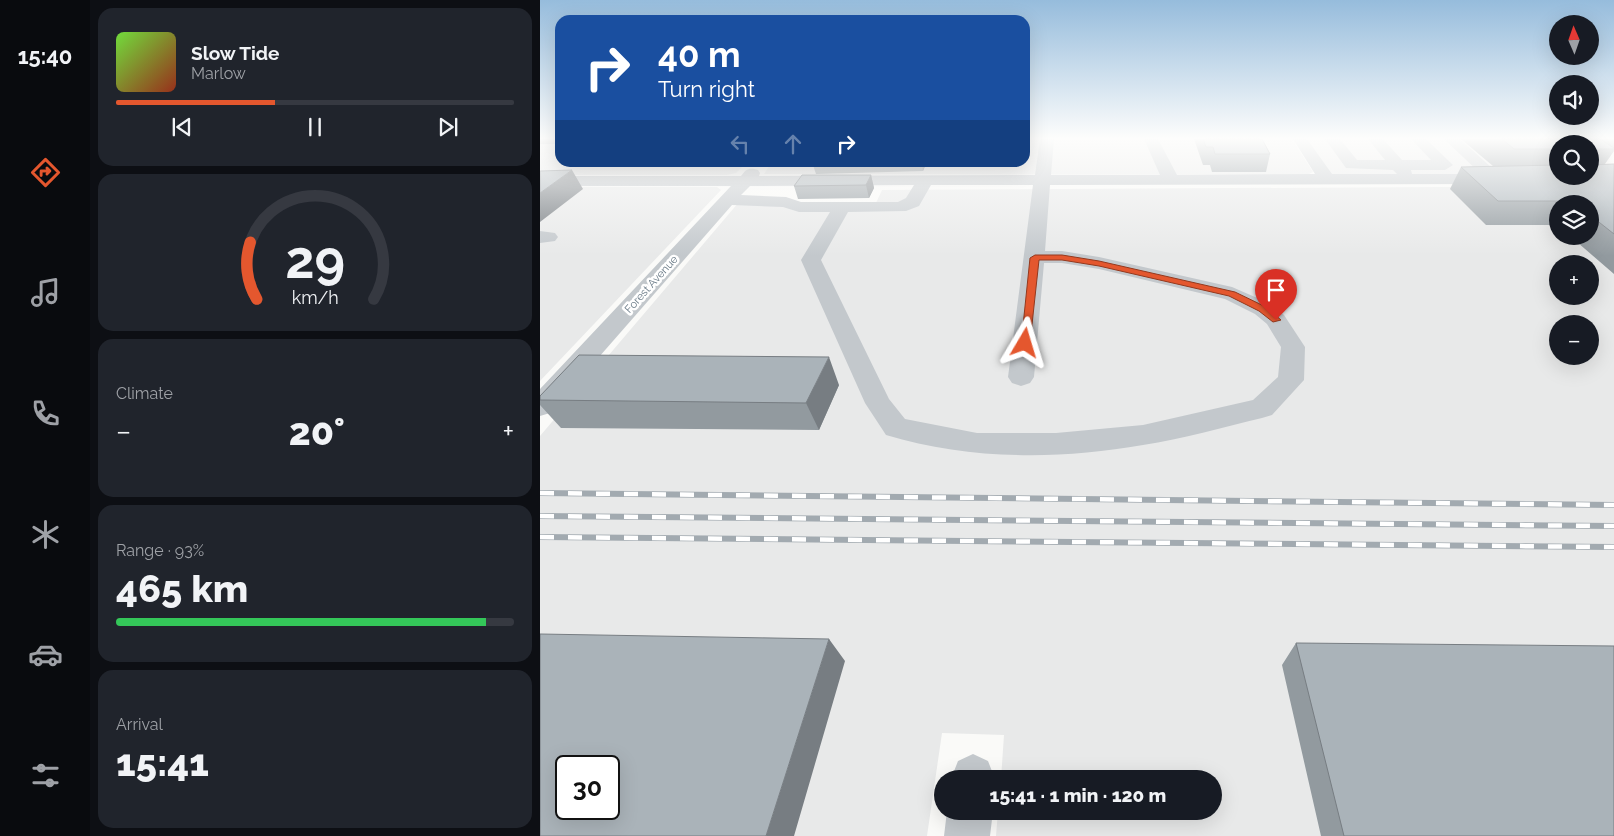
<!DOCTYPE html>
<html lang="en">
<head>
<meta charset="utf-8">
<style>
  :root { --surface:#171b24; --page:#20242c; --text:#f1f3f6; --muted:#9ea1a6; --line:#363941; --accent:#e4572e }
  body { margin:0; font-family:Raleway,sans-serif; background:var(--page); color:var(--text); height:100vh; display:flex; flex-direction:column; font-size:19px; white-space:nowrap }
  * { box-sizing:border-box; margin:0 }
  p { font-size:16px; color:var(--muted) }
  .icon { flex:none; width:28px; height:28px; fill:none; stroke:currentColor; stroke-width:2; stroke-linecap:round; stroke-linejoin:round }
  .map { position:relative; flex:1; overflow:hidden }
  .details { display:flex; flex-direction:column; gap:8px; padding:8px; background:#0d0f14; width:450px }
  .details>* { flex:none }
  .banner { position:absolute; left:15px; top:15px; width:475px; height:152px; border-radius:15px; box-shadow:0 5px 20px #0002; background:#1a4fa0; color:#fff; overflow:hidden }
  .needle { width:32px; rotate:358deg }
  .controls { position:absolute; left:1009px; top:15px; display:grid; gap:10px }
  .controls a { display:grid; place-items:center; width:50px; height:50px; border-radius:50%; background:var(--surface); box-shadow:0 5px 20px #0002; font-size:25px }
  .speed { position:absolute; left:15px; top:755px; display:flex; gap:10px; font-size:25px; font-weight:700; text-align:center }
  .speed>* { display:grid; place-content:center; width:65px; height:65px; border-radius:50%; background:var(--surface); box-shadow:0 5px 20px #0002; line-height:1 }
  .speed .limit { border:2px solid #111; border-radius:8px; background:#fff; color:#111 }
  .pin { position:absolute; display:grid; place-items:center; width:42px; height:42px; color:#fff; margin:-51px -21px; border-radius:50% 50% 50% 0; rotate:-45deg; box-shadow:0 0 5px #0007 }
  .pin .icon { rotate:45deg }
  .me { position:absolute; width:55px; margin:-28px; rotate:7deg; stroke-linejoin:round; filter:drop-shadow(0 0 4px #0008) }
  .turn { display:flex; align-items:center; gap:18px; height:105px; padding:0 20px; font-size:22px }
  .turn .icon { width:65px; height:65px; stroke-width:2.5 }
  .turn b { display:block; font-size:35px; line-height:42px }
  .lanes { display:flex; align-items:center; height:48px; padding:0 20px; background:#0003; justify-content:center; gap:25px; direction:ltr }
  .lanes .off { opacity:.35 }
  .big { font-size:38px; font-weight:800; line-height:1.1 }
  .details .card { flex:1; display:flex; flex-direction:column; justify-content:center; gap:8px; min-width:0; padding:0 18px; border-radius:15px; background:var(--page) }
  .details .dial { align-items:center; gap:0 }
  .dial svg { height:130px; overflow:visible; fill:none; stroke:var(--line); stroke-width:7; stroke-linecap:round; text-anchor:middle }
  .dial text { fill:var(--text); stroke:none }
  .song { display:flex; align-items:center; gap:15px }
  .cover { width:60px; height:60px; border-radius:8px; background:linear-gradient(135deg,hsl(100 70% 55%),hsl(10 70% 35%)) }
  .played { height:5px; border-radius:2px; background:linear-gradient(90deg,var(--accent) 40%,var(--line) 40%) }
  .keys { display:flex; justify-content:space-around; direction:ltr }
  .heat { display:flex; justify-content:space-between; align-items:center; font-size:28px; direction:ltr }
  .charge { height:8px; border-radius:4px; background:linear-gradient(90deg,#34c759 93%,var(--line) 0) }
  .trip { position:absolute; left:394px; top:770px; width:288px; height:50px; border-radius:25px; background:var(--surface); box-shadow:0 5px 20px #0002; font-weight:800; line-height:50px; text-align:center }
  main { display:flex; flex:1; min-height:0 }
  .dock { display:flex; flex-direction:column; width:90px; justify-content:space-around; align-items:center; background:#090b0e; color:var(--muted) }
  .dock .icon { width:35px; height:35px }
  .dock .selected { color:var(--accent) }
  .dock b { font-size:22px; color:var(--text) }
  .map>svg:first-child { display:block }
</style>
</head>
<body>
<main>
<nav class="dock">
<b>15:40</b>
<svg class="icon selected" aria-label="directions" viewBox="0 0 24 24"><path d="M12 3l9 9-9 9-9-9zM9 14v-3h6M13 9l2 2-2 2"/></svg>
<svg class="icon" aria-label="music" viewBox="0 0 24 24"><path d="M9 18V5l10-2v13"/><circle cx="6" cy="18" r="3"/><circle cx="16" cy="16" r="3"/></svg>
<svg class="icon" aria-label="phone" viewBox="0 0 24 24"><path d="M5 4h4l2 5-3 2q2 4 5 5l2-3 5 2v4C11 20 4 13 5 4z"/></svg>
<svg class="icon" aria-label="climate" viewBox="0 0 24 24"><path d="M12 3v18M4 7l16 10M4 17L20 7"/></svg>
<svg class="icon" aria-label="car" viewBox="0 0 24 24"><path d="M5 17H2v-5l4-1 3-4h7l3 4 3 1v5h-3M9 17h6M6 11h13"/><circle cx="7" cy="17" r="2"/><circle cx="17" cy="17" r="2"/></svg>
<svg class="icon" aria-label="filters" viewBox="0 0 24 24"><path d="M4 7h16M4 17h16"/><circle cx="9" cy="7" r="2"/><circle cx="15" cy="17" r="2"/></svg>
</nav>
<section class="details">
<div class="card">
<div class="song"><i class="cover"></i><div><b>Slow Tide</b><p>Marlow</p></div></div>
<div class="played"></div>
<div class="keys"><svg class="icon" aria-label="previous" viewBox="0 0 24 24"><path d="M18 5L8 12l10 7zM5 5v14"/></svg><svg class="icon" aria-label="pause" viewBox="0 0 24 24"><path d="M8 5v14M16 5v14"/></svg><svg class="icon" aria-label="next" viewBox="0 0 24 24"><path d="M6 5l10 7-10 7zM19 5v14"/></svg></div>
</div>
<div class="card dial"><svg viewBox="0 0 100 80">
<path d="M14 69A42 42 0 1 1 86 69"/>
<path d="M14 69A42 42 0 0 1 10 34" stroke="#e4572e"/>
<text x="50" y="56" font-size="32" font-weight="700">29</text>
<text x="50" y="72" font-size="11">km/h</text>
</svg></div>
<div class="card"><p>Climate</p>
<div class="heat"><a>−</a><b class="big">20°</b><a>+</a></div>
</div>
<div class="card"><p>Range · 93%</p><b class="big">465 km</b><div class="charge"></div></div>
<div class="card"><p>Arrival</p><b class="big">15:41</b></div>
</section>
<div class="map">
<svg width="1074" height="836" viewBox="0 0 1074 836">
  <rect width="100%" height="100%" fill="#fafaf8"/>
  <path fill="#e8e9e9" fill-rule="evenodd" d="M 0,139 L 20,139 L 20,162 L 206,163 L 196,173 L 187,175 L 0,175 Z
    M 485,139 L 752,139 L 773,172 L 767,175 L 224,174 L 232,162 L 485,162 Z
    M 763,139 L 1074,139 L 1074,148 L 1050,144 L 1018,144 L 1017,175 L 791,175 L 786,173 Z
    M 1074,186 L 1074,836 L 456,836 L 458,811 L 672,811 L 672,779 L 461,779 L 464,735 L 402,733 L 387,836 L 0,836 L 0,436 L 199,202 L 336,203 L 342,190 ZM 1018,204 L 1050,204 L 1050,236 L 1018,236 ZM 1018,264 L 1050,264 L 1050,296 L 1018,296 ZM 1018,324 L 1050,324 L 1050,356 L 1018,356 ZM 26,766 L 69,766 L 69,809 L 26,809 Z
    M 0,187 L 177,187 L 181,190 L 0,381 Z"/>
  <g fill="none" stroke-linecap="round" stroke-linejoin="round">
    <path fill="#c3c8cc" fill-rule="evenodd" d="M 500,139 L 514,139 L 511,175 L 620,175 L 604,139 L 618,139 L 637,175 L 775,174 L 753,139 L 767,139 L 792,174 L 857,174 L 853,170 L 806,168 L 785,139 L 800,139 L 817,160 L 845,160 L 828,139 L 843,139 L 862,160 L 891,160 L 871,139 L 886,139 L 913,165 L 905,170 L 871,170 L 872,174 L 941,174 L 904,139 L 920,139 L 964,179 L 962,183 L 956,184 L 510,185 L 505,251 L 522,251 L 559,257 L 692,287 L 731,304 L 744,315 L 765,347 L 764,380 L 732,415 L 722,418 C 683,427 643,439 603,445 C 518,460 429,460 346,435 L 325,403 L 261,260 L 290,212 L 259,212 L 243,207 L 192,205 L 10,413 L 0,416 L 0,389 L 191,186 L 0,186 L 0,176 L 201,176 C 206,169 209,167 218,170 L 220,173 L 219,176 L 495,175 ZM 374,185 L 366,198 L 358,202 L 261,202 L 246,197 L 201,195 L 210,186 ZM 391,185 L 493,185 L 468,377 L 472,383 L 481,386 L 490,383 L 494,377 L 504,263 L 522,263 L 559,269 L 685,299 L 715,314 L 727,324 L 741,347 L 738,377 L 713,400 L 603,425 L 516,433 L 437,433 L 365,419 L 349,399 L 281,260 L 308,212 L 366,211 L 379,206 Z
      M 0,231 L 15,233 L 18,237 L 15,241 L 0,243 Z
      M 433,754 L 448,761 L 455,779 L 411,779 L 418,761 Z
      M 407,811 L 453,811 L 450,836 L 404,836 Z"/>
    <g stroke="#a2aab0" stroke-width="6">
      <path id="rail" d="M 0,493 L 1074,505
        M 0,516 L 1074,526
        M 0,537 L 1074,547"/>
    </g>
    <use href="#rail" stroke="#fff" stroke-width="4.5" stroke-dasharray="14" stroke-linecap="butt"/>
  </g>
  <path fill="#929a9f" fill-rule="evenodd" d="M 0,139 L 20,139 L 20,144 L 0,144 Z
    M 654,139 L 722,139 L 730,154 L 726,172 L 672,172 L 670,165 L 663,165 Z
    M 921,139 L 1074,139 L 1074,151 L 1065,164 L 1074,164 L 1074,274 L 1030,236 L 1050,236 L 1050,204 L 1018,204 L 1018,225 L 946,225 L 910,189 L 921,167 L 953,166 ZM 1018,144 L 1050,144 L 1050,176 L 1018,176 Z
    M 272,162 L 387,162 L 383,171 L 276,174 Z
    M 331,175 L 334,188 L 329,198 L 258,199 L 254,186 Z
    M 299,385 L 279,430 L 21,428 L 0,405 L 0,396 Z
    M 756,643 L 1074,836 L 781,836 L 742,665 Z"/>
  <path fill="#777d82" d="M 382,162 L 387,162 L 383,171 Z
    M 32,170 L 43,189 L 0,222 L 0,193 Z
    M 331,175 L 334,188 L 329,198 L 326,185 Z
    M 289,357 L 299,385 L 279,430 L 266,403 Z
    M 289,639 L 305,661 L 254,836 L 226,836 Z"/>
  <path fill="#aab3b9" stroke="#777d82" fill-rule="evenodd" d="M 663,139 L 722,139 L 730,154 L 675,154 L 673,147 L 666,147 Z
    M 962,139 L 1060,139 L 1074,148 L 1074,149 L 1050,149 L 1050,144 L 1018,144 L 1018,149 L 974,149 Z
    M 1074,164 L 1074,234 L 1050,215 L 1050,204 L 1036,204 L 1032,201 L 958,201 L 921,167 L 1018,165 L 1018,176 L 1050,176 L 1050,165 Z
    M 32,170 L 0,193 L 0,171 Z
    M 262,175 L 331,175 L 326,185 L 254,186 Z
    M 39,355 L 289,357 L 266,403 L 0,400 L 0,396 Z
    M 0,634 L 289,639 L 226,836 L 0,836 ZM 26,766 L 69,766 L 69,809 L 26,809 Z
    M 756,643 L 1074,646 L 1074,836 L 804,836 Z"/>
  <linearGradient id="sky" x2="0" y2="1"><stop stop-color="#96bcdc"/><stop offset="0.54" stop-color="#fdfdfc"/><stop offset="1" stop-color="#fdfdfc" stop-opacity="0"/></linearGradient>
  <rect width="1074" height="256" fill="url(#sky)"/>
  <path fill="#e4572e" stroke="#94391e" d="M 522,255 L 559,261 L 695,292 L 726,307 L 741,320 L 733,322 L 719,311 L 689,296 L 559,266 L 522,260 L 499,260 L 490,343 L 488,345 L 481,345 L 490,258 L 495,255 Z"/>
  <g text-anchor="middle" stroke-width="5" stroke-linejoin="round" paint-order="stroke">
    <g font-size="11" fill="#657683" stroke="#fff">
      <text transform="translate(111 284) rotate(-48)" y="4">Forest Avenue</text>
    </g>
  </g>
</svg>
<div class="controls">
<a><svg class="needle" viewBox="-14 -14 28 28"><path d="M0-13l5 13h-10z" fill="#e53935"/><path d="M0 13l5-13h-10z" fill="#9ea1a6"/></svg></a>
<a><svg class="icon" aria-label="sound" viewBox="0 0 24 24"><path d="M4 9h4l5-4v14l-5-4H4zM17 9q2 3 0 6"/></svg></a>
<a><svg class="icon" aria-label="search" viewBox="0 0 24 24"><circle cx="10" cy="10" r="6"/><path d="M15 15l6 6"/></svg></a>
<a><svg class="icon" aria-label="layers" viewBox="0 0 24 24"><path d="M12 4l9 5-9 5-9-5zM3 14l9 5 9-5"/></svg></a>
<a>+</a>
<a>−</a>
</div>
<div class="speed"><div class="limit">30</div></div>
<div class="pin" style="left:736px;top:320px;background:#d93025"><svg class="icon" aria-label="arrive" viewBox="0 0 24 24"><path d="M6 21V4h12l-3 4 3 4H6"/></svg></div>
<svg class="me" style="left:485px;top:343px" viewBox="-20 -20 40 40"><path d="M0-17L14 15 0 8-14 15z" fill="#e4572e" stroke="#fff" stroke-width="4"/></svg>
<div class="trip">15:41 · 1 min · 120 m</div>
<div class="banner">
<div class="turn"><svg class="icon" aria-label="right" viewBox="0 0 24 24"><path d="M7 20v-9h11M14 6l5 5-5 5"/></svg><div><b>40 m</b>Turn right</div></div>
<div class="lanes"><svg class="icon off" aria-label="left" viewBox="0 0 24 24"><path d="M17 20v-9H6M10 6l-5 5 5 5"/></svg><svg class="icon off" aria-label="ahead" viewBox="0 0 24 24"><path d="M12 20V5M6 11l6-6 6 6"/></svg><svg class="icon" aria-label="right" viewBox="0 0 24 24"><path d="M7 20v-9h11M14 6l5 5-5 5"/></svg></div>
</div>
</div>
</main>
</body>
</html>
